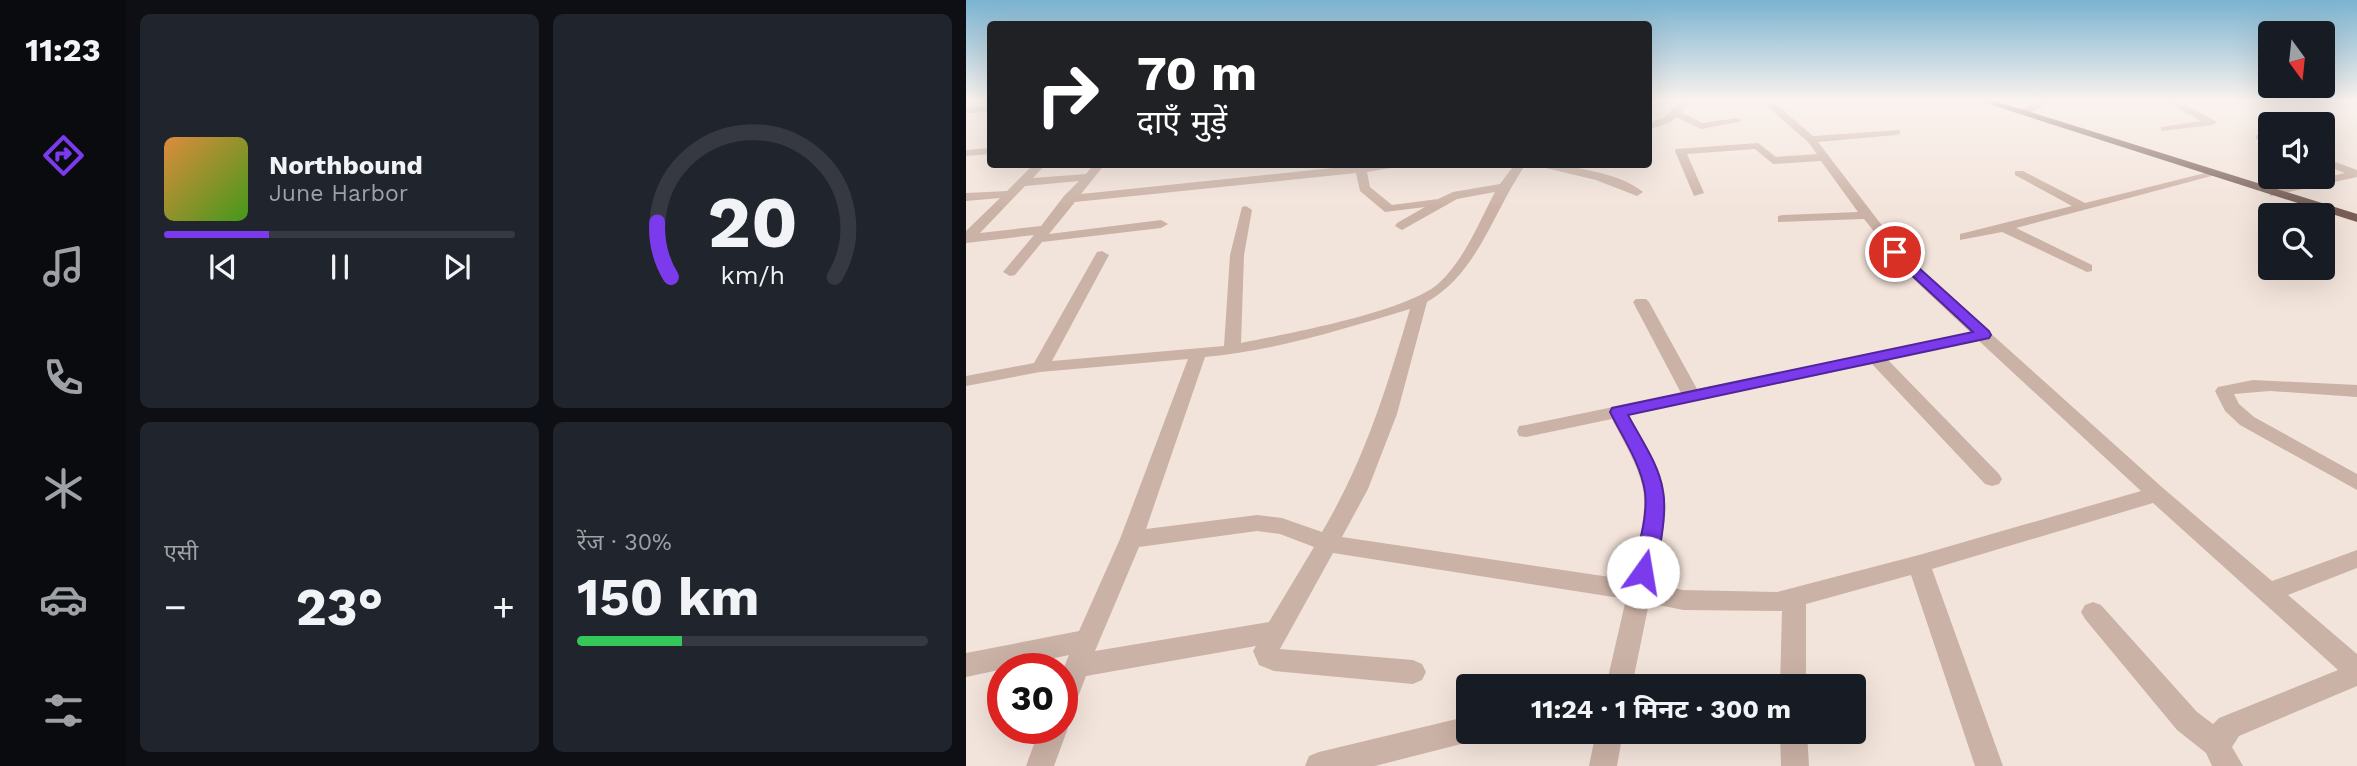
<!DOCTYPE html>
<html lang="hi">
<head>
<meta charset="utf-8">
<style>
  :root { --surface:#171b24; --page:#20242c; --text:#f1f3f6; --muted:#9ea1a6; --line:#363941; --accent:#7c3aed }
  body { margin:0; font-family:"Work Sans","Noto Sans Devanagari",sans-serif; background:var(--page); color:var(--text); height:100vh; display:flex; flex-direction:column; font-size:26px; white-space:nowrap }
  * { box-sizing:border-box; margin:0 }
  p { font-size:23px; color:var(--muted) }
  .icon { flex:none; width:38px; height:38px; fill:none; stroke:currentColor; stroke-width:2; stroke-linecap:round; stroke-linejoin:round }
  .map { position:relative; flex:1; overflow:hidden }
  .sheet { display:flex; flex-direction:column; gap:14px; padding:14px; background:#0d0f14; width:840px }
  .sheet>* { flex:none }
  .hud { position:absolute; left:21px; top:21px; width:665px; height:147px; border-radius:7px; box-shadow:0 7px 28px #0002; background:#202124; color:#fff; overflow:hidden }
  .needle { width:46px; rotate:165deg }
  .tools { position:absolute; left:1292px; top:21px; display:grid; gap:14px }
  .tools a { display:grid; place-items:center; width:77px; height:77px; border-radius:7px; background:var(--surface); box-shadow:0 7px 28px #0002; font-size:35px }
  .speed { position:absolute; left:21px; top:653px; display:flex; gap:14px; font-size:35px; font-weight:700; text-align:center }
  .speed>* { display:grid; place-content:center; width:91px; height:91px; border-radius:50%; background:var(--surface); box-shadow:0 7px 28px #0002; line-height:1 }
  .speed .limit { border:10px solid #d22; background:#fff; color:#111 }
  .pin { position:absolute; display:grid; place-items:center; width:60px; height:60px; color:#fff; margin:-30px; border:4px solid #fff; border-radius:50%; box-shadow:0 2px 7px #0007 }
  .me { position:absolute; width:77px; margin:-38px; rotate:13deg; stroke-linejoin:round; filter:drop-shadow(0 0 5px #0008) }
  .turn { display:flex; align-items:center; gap:24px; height:147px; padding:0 35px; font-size:32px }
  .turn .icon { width:91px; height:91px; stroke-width:2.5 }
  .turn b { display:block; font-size:49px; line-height:60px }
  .big { font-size:52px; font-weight:700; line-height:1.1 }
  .sheet .widget { flex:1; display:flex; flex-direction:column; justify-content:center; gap:10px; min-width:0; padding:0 24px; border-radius:10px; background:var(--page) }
  .sheet .dial { align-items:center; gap:0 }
  .dial svg { height:182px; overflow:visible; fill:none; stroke:var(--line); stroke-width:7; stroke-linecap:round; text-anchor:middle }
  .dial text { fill:var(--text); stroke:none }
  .song { display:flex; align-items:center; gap:21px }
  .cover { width:84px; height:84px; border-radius:10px; background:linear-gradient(135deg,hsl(30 70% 55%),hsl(100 70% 35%)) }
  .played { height:7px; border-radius:4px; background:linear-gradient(90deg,var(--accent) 30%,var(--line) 30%) }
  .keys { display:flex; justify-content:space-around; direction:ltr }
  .heat { display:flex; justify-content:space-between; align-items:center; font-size:38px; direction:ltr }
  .charge { height:10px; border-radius:5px; background:linear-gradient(90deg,#34c759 30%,var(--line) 0) }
  .sheet .tiles { flex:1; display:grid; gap:14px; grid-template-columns:repeat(2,1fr) }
  .trip { position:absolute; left:490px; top:674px; width:410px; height:70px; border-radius:7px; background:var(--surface); box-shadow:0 7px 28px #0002; font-weight:700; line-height:70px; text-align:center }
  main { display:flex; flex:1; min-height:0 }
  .menu { display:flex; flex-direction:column; width:126px; justify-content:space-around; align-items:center; background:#090b0e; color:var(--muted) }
  .menu .icon { width:49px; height:49px }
  .menu .active { color:var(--accent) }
  .menu b { font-size:32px; color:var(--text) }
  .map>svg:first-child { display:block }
</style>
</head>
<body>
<main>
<nav class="menu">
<b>11:23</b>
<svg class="icon active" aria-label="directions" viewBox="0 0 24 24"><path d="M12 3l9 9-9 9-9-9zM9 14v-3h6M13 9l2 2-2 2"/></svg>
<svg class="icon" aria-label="music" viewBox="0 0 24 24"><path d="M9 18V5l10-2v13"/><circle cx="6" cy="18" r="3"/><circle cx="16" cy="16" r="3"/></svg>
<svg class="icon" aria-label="phone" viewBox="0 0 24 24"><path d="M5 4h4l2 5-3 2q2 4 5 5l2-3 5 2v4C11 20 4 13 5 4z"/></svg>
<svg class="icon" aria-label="climate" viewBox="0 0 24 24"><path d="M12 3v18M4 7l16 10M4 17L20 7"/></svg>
<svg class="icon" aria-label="car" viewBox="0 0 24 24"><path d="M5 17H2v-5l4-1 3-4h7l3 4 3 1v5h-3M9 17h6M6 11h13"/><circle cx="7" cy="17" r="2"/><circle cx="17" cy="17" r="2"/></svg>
<svg class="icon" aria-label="filters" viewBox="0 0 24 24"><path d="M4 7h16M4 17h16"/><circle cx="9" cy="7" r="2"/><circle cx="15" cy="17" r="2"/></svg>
</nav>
<section class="sheet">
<div class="tiles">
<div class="widget">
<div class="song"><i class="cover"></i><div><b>Northbound</b><p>June Harbor</p></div></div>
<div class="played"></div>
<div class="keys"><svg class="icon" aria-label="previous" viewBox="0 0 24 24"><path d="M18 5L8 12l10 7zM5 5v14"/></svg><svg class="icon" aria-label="pause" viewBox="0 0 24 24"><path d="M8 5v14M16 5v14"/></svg><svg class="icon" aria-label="next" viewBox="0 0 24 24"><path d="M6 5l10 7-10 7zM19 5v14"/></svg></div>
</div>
<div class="widget dial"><svg viewBox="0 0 100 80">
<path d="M14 69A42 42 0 1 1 86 69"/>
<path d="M14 69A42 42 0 0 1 8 45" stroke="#7c3aed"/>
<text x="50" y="56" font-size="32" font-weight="700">20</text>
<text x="50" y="72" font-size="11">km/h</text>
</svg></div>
<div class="widget"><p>एसी</p>
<div class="heat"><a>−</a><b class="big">23°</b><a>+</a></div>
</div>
<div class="widget"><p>रेंज · 30%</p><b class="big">150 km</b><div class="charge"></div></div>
</div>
</section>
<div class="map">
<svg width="1391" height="766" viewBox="0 0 1391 766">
  <rect width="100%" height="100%" fill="#f3e4db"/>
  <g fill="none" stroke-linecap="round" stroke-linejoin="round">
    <path fill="#cbb2a6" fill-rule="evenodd" d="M 717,100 L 728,100 L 715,112 L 736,123 L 771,118 L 776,121 L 735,129 L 710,117 L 705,122 L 682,130 L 682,123 L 697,118 Z
      M 794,100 L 805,100 L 847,136 L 934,130 L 934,134 L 930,135 L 852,142 L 934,249 L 953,269 L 1198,489 L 1306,581 L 1391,550 L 1391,568 L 1322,595 L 1391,654 L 1391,686 L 1273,736 L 1266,747 L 1277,766 L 1246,766 L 1240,753 L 1211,730 L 1119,619 L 1115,612 L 1119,605 L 1127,602 L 1135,605 L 1231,712 L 1247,724 L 1253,718 L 1372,670 L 1187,503 L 966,569 L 1037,766 L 1009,766 L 945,575 L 840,604 L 840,686 L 814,686 L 816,611 L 717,610 L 683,603 L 666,686 L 640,686 L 660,599 L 367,553 L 314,649 L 447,660 L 456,664 L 460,672 L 456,680 L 447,684 L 308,671 L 293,665 L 287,651 L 290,646 L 120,676 L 105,715 L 97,718 L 102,728 L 88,766 L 60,766 L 74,728 L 96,728 L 96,672 L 103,655 L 0,677 L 0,653 L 113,631 L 154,539 L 222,359 L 74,372 L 0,386 L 0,376 L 68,363 L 131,252 L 136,251 L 143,255 L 86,361 L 258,346 L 264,255 L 276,207 L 280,206 L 286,210 L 278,255 L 275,343 C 320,334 441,312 473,283 C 499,259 513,222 529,192 L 491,199 L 436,230 L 429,226 L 431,223 L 459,207 L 419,212 L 394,191 L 390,173 L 109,202 L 83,234 L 195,220 L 202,224 L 195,228 L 76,242 L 49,275 L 44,276 L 37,272 L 68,235 L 0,243 L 0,231 L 34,198 L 0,201 L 0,193 L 41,191 L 68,164 L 80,164 L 67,178 L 120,174 L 128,164 L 139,164 L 115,194 L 405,164 L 449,164 L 401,172 L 404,187 L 426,205 L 472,199 L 487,192 L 534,184 L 549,164 L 560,164 C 527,211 513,272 461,302 L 431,414 L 402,489 L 376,537 L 664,580 C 670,554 682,515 677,489 C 672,464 657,441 646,419 L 560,437 L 553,436 L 551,431 L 553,426 L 560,425 L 715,393 L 667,302 L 670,299 L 680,299 L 683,302 L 731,389 L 1005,333 L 943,275 L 898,219 L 812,222 L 812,216 L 817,215 L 892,212 L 855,161 L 807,164 L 789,149 L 721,154 L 738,193 L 728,196 L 709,151 L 710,149 L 792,143 L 810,157 L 851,154 L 841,141 ZM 113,181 L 98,196 L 75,226 L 14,233 L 59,186 ZM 444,309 C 420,390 399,459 356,532 L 316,518 L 291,515 L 180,529 L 239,357 C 309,351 377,329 444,309 ZM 1013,341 L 1175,491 L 953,555 L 811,592 L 717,590 L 686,584 C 692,555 703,520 698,491 C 694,464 675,439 663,415 L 906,364 L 1019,484 L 1026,486 L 1033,484 L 1036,479 L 1033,474 L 922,360 ZM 291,531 L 314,534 L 348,547 L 303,622 L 129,651 L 173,547 Z
      M 1073,100 L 1086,100 L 1060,115 L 1051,113 Z
      M 1198,100 L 1211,100 L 1251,122 L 1246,125 L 1195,131 L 1195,127 L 1235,121 Z
      M 24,106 L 24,112 L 0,113 L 0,107 Z
      M 1290,135 L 1304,137 L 1304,143 L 1290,139 Z
      M 24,148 L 24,154 L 0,156 L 0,150 Z
      M 1356,157 L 1391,170 L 1391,177 L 1304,196 L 1304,190 L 1379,173 L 1356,164 Z
      M 563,164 C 595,164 652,171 677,192 L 671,196 L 630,180 Z
      M 1049,171 L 1057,171 L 1119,203 L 1247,171 L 1253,174 L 1050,228 L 1126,265 L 1126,271 L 1121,272 L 1036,232 L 994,240 L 994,234 L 1106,206 L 1049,175 Z
      M 1287,380 L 1391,385 L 1391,397 L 1304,391 L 1268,394 L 1273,404 L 1288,417 L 1391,474 L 1391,490 L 1274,425 L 1259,411 L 1249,391 L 1252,387 Z
      M 499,717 L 502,718 L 502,732 L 512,732 L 509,739 L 499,743 L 409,766 L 339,766 L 343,756 L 353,752 Z
      M 630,732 L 657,732 L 651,766 L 623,766 Z
      M 814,732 L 841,732 L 843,766 L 815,766 Z"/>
    <path fill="#7a5f58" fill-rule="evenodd" d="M 1010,100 L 1026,100 L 1391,214 L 1391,222 Z"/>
  </g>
  <linearGradient id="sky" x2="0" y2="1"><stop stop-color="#7bb3d0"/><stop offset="0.48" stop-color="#faf3ef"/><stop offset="1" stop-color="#faf3ef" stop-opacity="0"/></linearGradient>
  <rect width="1391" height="208" fill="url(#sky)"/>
  <path fill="#7c3aed" stroke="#51269a" stroke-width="2" d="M 929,249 L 933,250 L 1023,331 L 1025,335 L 1023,338 L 662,415 C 674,438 693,464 697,491 C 701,512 694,559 684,578 L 677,581 L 669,578 L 666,572 C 672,547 682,518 679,492 C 675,464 656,436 644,412 L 646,408 L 1007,332 L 924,255 L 922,252 Z"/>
</svg>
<div class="tools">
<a><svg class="needle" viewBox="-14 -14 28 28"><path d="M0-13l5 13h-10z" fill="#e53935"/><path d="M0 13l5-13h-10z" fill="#9ea1a6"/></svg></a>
<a><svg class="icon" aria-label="sound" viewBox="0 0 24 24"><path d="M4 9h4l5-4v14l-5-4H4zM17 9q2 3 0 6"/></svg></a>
<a><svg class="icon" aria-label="search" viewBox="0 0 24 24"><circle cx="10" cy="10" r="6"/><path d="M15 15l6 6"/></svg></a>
</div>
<div class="speed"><div class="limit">30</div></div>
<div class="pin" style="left:929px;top:252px;background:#d93025"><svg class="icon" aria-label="arrive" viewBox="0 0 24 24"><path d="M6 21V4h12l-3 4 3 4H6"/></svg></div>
<svg class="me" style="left:677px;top:572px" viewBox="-20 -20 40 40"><circle r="19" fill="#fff"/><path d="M0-13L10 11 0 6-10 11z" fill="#7c3aed"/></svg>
<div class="trip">11:24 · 1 मिनट · 300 m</div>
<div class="hud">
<div class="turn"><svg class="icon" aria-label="right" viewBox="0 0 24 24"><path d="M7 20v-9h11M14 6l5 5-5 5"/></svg><div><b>70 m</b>दाएँ मुड़ें</div></div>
</div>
</div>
</main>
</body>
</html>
